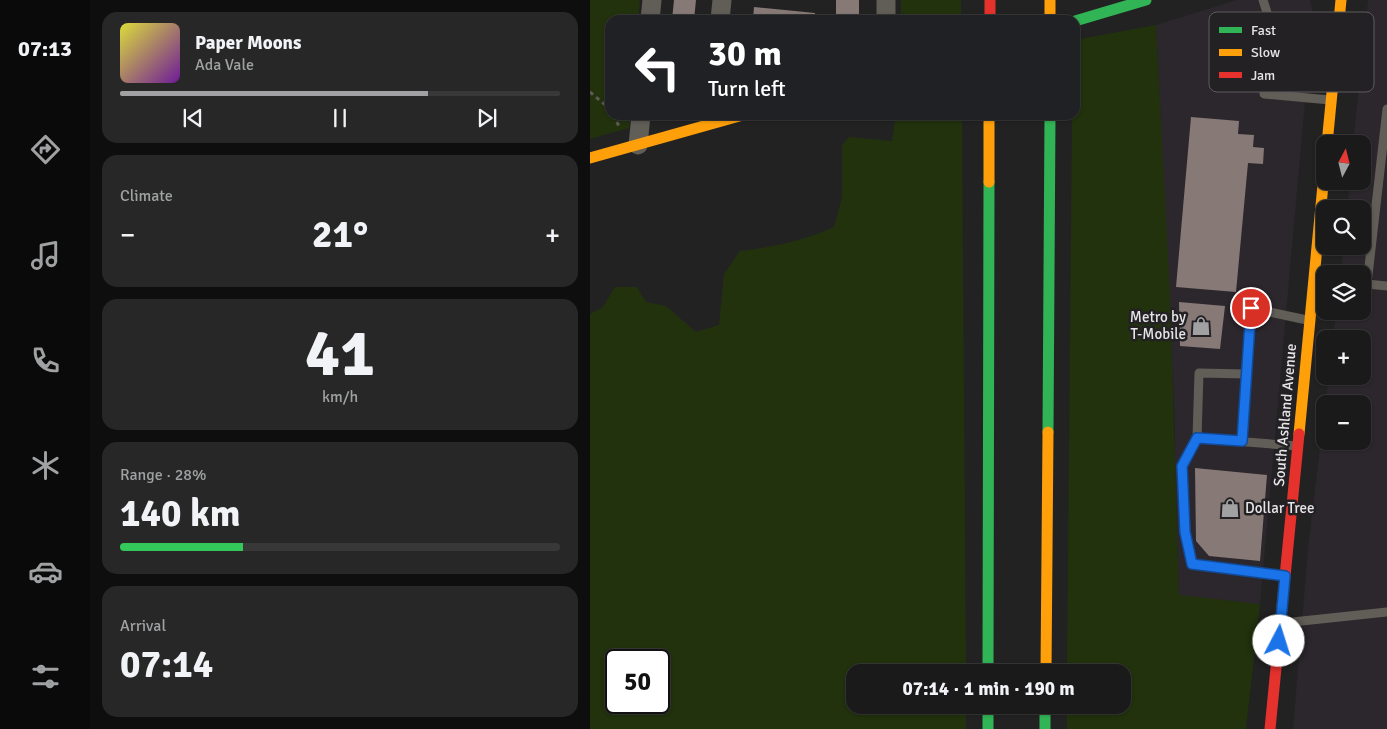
<!DOCTYPE html>
<html lang="en">
<head>
<meta charset="utf-8">
<style>
  :root { --surface:#1a1a1a; --page:#272727; --text:#f1f3f6; --muted:#9fa1a2; --line:#383839; --accent:#a1a0a2 }
  body { margin:0; font-family:Signika,sans-serif; background:var(--page); color:var(--text); height:100vh; display:flex; flex-direction:column; font-size:19px; white-space:nowrap }
  * { box-sizing:border-box; margin:0 }
  p { font-size:16px; color:var(--muted) }
  .icon { flex:none; width:28px; height:28px; fill:none; stroke:currentColor; stroke-width:2; stroke-linecap:round; stroke-linejoin:round }
  .map { position:relative; flex:1; overflow:hidden }
  .drawer { display:flex; flex-direction:column; gap:12px; padding:12px; background:#0e0e0e; width:500px }
  .drawer>* { flex:none }
  .guide { position:absolute; left:15px; top:15px; width:475px; height:105px; border-radius:15px; box-shadow:0 1px 4px #0004,0 0 0 1px var(--line); background:#202124; color:#fff; overflow:hidden }
  .needle { width:32px; rotate:7deg }
  .buttons { position:absolute; left:726px; top:135px; display:grid; gap:10px }
  .buttons a { display:grid; place-items:center; width:55px; height:55px; border-radius:10px; background:var(--surface); box-shadow:0 1px 4px #0004,0 0 0 1px var(--line); font-size:25px }
  .speed { position:absolute; left:15px; top:649px; display:flex; gap:10px; font-size:25px; font-weight:700; text-align:center }
  .speed>* { display:grid; place-content:center; width:65px; height:65px; border-radius:50%; background:var(--surface); box-shadow:0 1px 4px #0004,0 0 0 1px var(--line); line-height:1 }
  .speed .limit { border:2px solid #111; border-radius:8px; background:#fff; color:#111 }
  .pin { position:absolute; display:grid; place-items:center; width:42px; height:42px; color:#fff; margin:-21px; border:2px solid #fff; border-radius:50%; box-shadow:0 1px 5px #0007 }
  .me { position:absolute; width:55px; margin:-28px; rotate:5deg; stroke-linejoin:round; filter:drop-shadow(0 0 4px #0008) }
  .turn { display:flex; align-items:center; gap:18px; height:105px; padding:0 20px; font-size:22px }
  .turn .icon { width:65px; height:65px; stroke-width:2.5 }
  .turn b { display:block; font-size:35px; line-height:42px }
  .big { font-size:38px; font-weight:800; line-height:1.1 }
  .drawer .card { flex:1; display:flex; flex-direction:column; justify-content:center; gap:8px; min-width:0; padding:0 18px; border-radius:15px; background:var(--page) }
  .drawer .dial { align-items:center; gap:0 }
  .dial b { font-size:65px; line-height:1 }
  .song { display:flex; align-items:center; gap:15px }
  .cover { width:60px; height:60px; border-radius:8px; background:linear-gradient(135deg,hsl(60 70% 55%),hsl(280 70% 35%)) }
  .played { height:5px; border-radius:2px; background:linear-gradient(90deg,var(--accent) 70%,var(--line) 70%) }
  .keys { display:flex; justify-content:space-around; direction:ltr }
  .heat { display:flex; justify-content:space-between; align-items:center; font-size:28px; direction:ltr }
  .charge { height:8px; border-radius:4px; background:linear-gradient(90deg,#34c759 28%,var(--line) 0) }
  .trip { position:absolute; left:256px; top:664px; width:285px; height:50px; border-radius:15px; background:var(--surface); box-shadow:0 1px 4px #0004,0 0 0 1px var(--line); font-weight:800; line-height:50px; text-align:center }
  main { display:flex; flex:1; min-height:0 }
  .tabs { display:flex; flex-direction:column; width:90px; justify-content:space-around; align-items:center; background:#0a0a0a; color:var(--muted) }
  .tabs .icon { width:35px; height:35px }
  .tabs .current { color:var(--accent) }
  .tabs b { font-size:22px; color:var(--text) }
  .map>svg:first-child { display:block }
</style>
</head>
<body>
<main>
<nav class="tabs">
<b>07:13</b>
<svg class="icon current" aria-label="directions" viewBox="0 0 24 24"><path d="M12 3l9 9-9 9-9-9zM9 14v-3h6M13 9l2 2-2 2"/></svg>
<svg class="icon" aria-label="music" viewBox="0 0 24 24"><path d="M9 18V5l10-2v13"/><circle cx="6" cy="18" r="3"/><circle cx="16" cy="16" r="3"/></svg>
<svg class="icon" aria-label="phone" viewBox="0 0 24 24"><path d="M5 4h4l2 5-3 2q2 4 5 5l2-3 5 2v4C11 20 4 13 5 4z"/></svg>
<svg class="icon" aria-label="climate" viewBox="0 0 24 24"><path d="M12 3v18M4 7l16 10M4 17L20 7"/></svg>
<svg class="icon" aria-label="car" viewBox="0 0 24 24"><path d="M5 17H2v-5l4-1 3-4h7l3 4 3 1v5h-3M9 17h6M6 11h13"/><circle cx="7" cy="17" r="2"/><circle cx="17" cy="17" r="2"/></svg>
<svg class="icon" aria-label="filters" viewBox="0 0 24 24"><path d="M4 7h16M4 17h16"/><circle cx="9" cy="7" r="2"/><circle cx="15" cy="17" r="2"/></svg>
</nav>
<section class="drawer">
<div class="card">
<div class="song"><i class="cover"></i><div><b>Paper Moons</b><p>Ada Vale</p></div></div>
<div class="played"></div>
<div class="keys"><svg class="icon" aria-label="previous" viewBox="0 0 24 24"><path d="M18 5L8 12l10 7zM5 5v14"/></svg><svg class="icon" aria-label="pause" viewBox="0 0 24 24"><path d="M8 5v14M16 5v14"/></svg><svg class="icon" aria-label="next" viewBox="0 0 24 24"><path d="M6 5l10 7-10 7zM19 5v14"/></svg></div>
</div>
<div class="card"><p>Climate</p>
<div class="heat"><a>−</a><b class="big">21°</b><a>+</a></div>
</div>
<div class="card dial"><b>41</b><p>km/h</p></div>
<div class="card"><p>Range · 28%</p><b class="big">140 km</b><div class="charge"></div></div>
<div class="card"><p>Arrival</p><b class="big">07:14</b></div>
</section>
<div class="map">
<svg width="797" height="729" viewBox="0 0 797 729">
  <rect width="100%" height="100%" fill="#232223"/>
  <path fill="#2c262d" d="M 647,0 L 720,0 L 723,13 L 670,604 L 589,596 L 584,457 L 585,428 L 566,25 Z
    M 778,0 L 797,0 L 797,729 L 703,729 L 718,549 L 735,406 L 735,441 L 772,441 L 772,404 L 735,404 L 739,376 L 772,376 L 772,339 L 743,339 L 746,311 L 772,311 L 772,274 L 751,274 L 753,246 L 772,246 L 772,209 L 757,209 L 760,181 L 772,181 L 772,144 L 763,144 Z"/>
  <path fill="#21320d" fill-rule="evenodd" d="M 0,0 L 50,0 L 48,20 L 20,20 L 20,115 L 40,115 L 39,128 L 0,139 Z
    M 311,0 L 371,0 L 371,20 L 311,20 Z
    M 566,25 L 580,295 L 589,595 L 670,604 L 656,729 L 477,729 L 477,705 L 532,705 L 532,672 L 477,672 L 482,115 L 485,115 L 485,40 Z
    M 306,115 L 372,115 L 376,672 L 265,672 L 265,705 L 376,705 L 376,729 L 0,729 L 0,314 L 13,307 L 25,287 L 47,287 L 56,302 L 76,306 L 106,332 L 129,325 L 134,274 L 150,251 C 184,247 213,241 244,227 L 252,197 L 252,145 L 259,137 L 302,141 ZM 26,660 L 69,660 L 69,702 L 26,702 Z"/>
  <path fill="#877a76" d="M 84,0 L 106,0 L 104,20 L 82,20 Z
    M 246,0 L 269,0 L 269,20 L 246,20 Z
    M 164,7 L 225,13 L 225,20 L 163,20 Z
    M 601,117 L 649,121 L 648,134 L 664,135 L 663,147 L 674,148 L 673,164 L 658,163 L 646,292 L 586,287 Z
    M 589,302 L 635,306 L 630,349 L 590,346 Z
    M 605,468 L 677,475 L 670,561 L 619,556 L 606,541 Z"/>
  <g fill="none" stroke-linecap="round" stroke-linejoin="round">
    <path stroke="#5d5a58" stroke-width="3" stroke-dasharray="4 4" stroke-linecap="butt" d="M 0,92 L 20,109
      M 23,115 L 30,128"/>
    <path stroke="#615d57" stroke-width="9" d="M 673,0 L 679,19 L 746,28
      M 678,38 L 679,19
      M 676,73 L 674,94 L 740,100
      M 797,109 L 777,284 L 797,286
      M 657,374 L 609,373 L 607,438 L 592,466 L 595,532 L 602,564 L 692,575
      M 607,438 L 706,446
      M 653,441 L 661,308 L 717,320
      M 693,623 L 797,612"/>
    <path stroke="#615d57" stroke-width="19" d="M 60,20 L 62,0
      M 130,20 L 132,0
      M 296,20 L 296,0
      M 48,145 L 51,115"/>
    <path stroke="#30b455" stroke-width="11" d="M 485,21 L 556,0
      M 458,432 L 460,115
      M 398,672 L 399,182
      M 398,705 L 398,729
      M 455,705 L 455,729"/>
    <path stroke="#ff9f0a" stroke-width="11" d="M 460,0 L 460,20
      M 737,144 L 751,0
      M 0,158 L 153,115
      M 399,182 L 399,115
      M 709,434 L 735,164
      M 456,672 L 458,432"/>
    <path stroke="#e5322d" stroke-width="11" d="M 400,0 L 400,20
      M 680,729 L 709,434"/>
  </g>
  <g fill="none" stroke-linecap="round" stroke-linejoin="round">
    <g stroke="#114b97" stroke-width="12">
      <path id="route" d="M 661,308 L 652,441 L 607,438 L 592,466 L 595,532 L 602,564 L 695,576 L 689,641"/>
    </g>
    <use href="#route" stroke="#1a73e8" stroke-width="9"/>
  </g>
  <defs>
    <g id="shop-bare" transform="scale(1.5)"><path d="M-5-2.5h2.3a2.7 3.5 0 0 1 5.4 0H5L5.5 6h-11ZM-1.5-2.5h3a1.5 2.3 0 0 0-3 0Z" fill="#a1a0a2" stroke="#232124" stroke-width="2.5" paint-order="stroke"/></g>
  </defs>
  <g fill-rule="evenodd">
    <use href="#shop-bare" x="611" y="326"/>
    <use href="#shop-bare" x="640" y="508"/>
  </g>
  <g text-anchor="middle" stroke-width="5" stroke-linejoin="round" paint-order="stroke">
    <g font-size="15" fill="#e5e4e6" stroke="#232124" text-anchor="end">
      <text x="596" y="322">Metro by<tspan x="596" dy="17">T-Mobile</tspan></text>
      <text x="655" y="513" text-anchor="start">Dollar Tree</text>
    </g>
    <g font-size="15" fill="#e5e4e6" stroke="#232124">
      <text transform="translate(695 415) rotate(-85)" y="5">South Ashland Avenue</text>
    </g>
  </g>
  <rect x="619" y="12" width="165" height="80" rx="8" fill="#232124" stroke="#5d5c5e" stroke-width="1"/>
  <rect x="629" y="27" width="23" height="6" fill="#30b455"/>
  <rect x="629" y="49" width="23" height="7" fill="#ff9f0a"/>
  <rect x="629" y="72" width="23" height="6" fill="#e5322d"/>
  <g font-size="14" fill="#e5e4e6">
    <text x="661" y="35">Fast</text>
    <text x="661" y="57">Slow</text>
    <text x="661" y="80">Jam</text>
  </g>
</svg>
<div class="buttons">
<a><svg class="needle" viewBox="-14 -14 28 28"><path d="M0-13l5 13h-10z" fill="#e53935"/><path d="M0 13l5-13h-10z" fill="#9fa1a2"/></svg></a>
<a><svg class="icon" aria-label="search" viewBox="0 0 24 24"><circle cx="10" cy="10" r="6"/><path d="M15 15l6 6"/></svg></a>
<a><svg class="icon" aria-label="layers" viewBox="0 0 24 24"><path d="M12 4l9 5-9 5-9-5zM3 14l9 5 9-5"/></svg></a>
<a>+</a>
<a>−</a>
</div>
<div class="speed"><div class="limit">50</div></div>
<div class="pin" style="left:661px;top:308px;background:#d93025"><svg class="icon" aria-label="arrive" viewBox="0 0 24 24"><path d="M6 21V4h12l-3 4 3 4H6"/></svg></div>
<svg class="me" style="left:689px;top:641px" viewBox="-20 -20 40 40"><circle r="19" fill="#fff"/><path d="M0-13L10 11 0 6-10 11z" fill="#1a73e8"/></svg>
<div class="trip">07:14 · 1 min · 190 m</div>
<div class="guide">
<div class="turn"><svg class="icon" aria-label="left" viewBox="0 0 24 24"><path d="M17 20v-9H6M10 6l-5 5 5 5"/></svg><div><b>30 m</b>Turn left</div></div>
</div>
</div>
</main>
</body>
</html>
